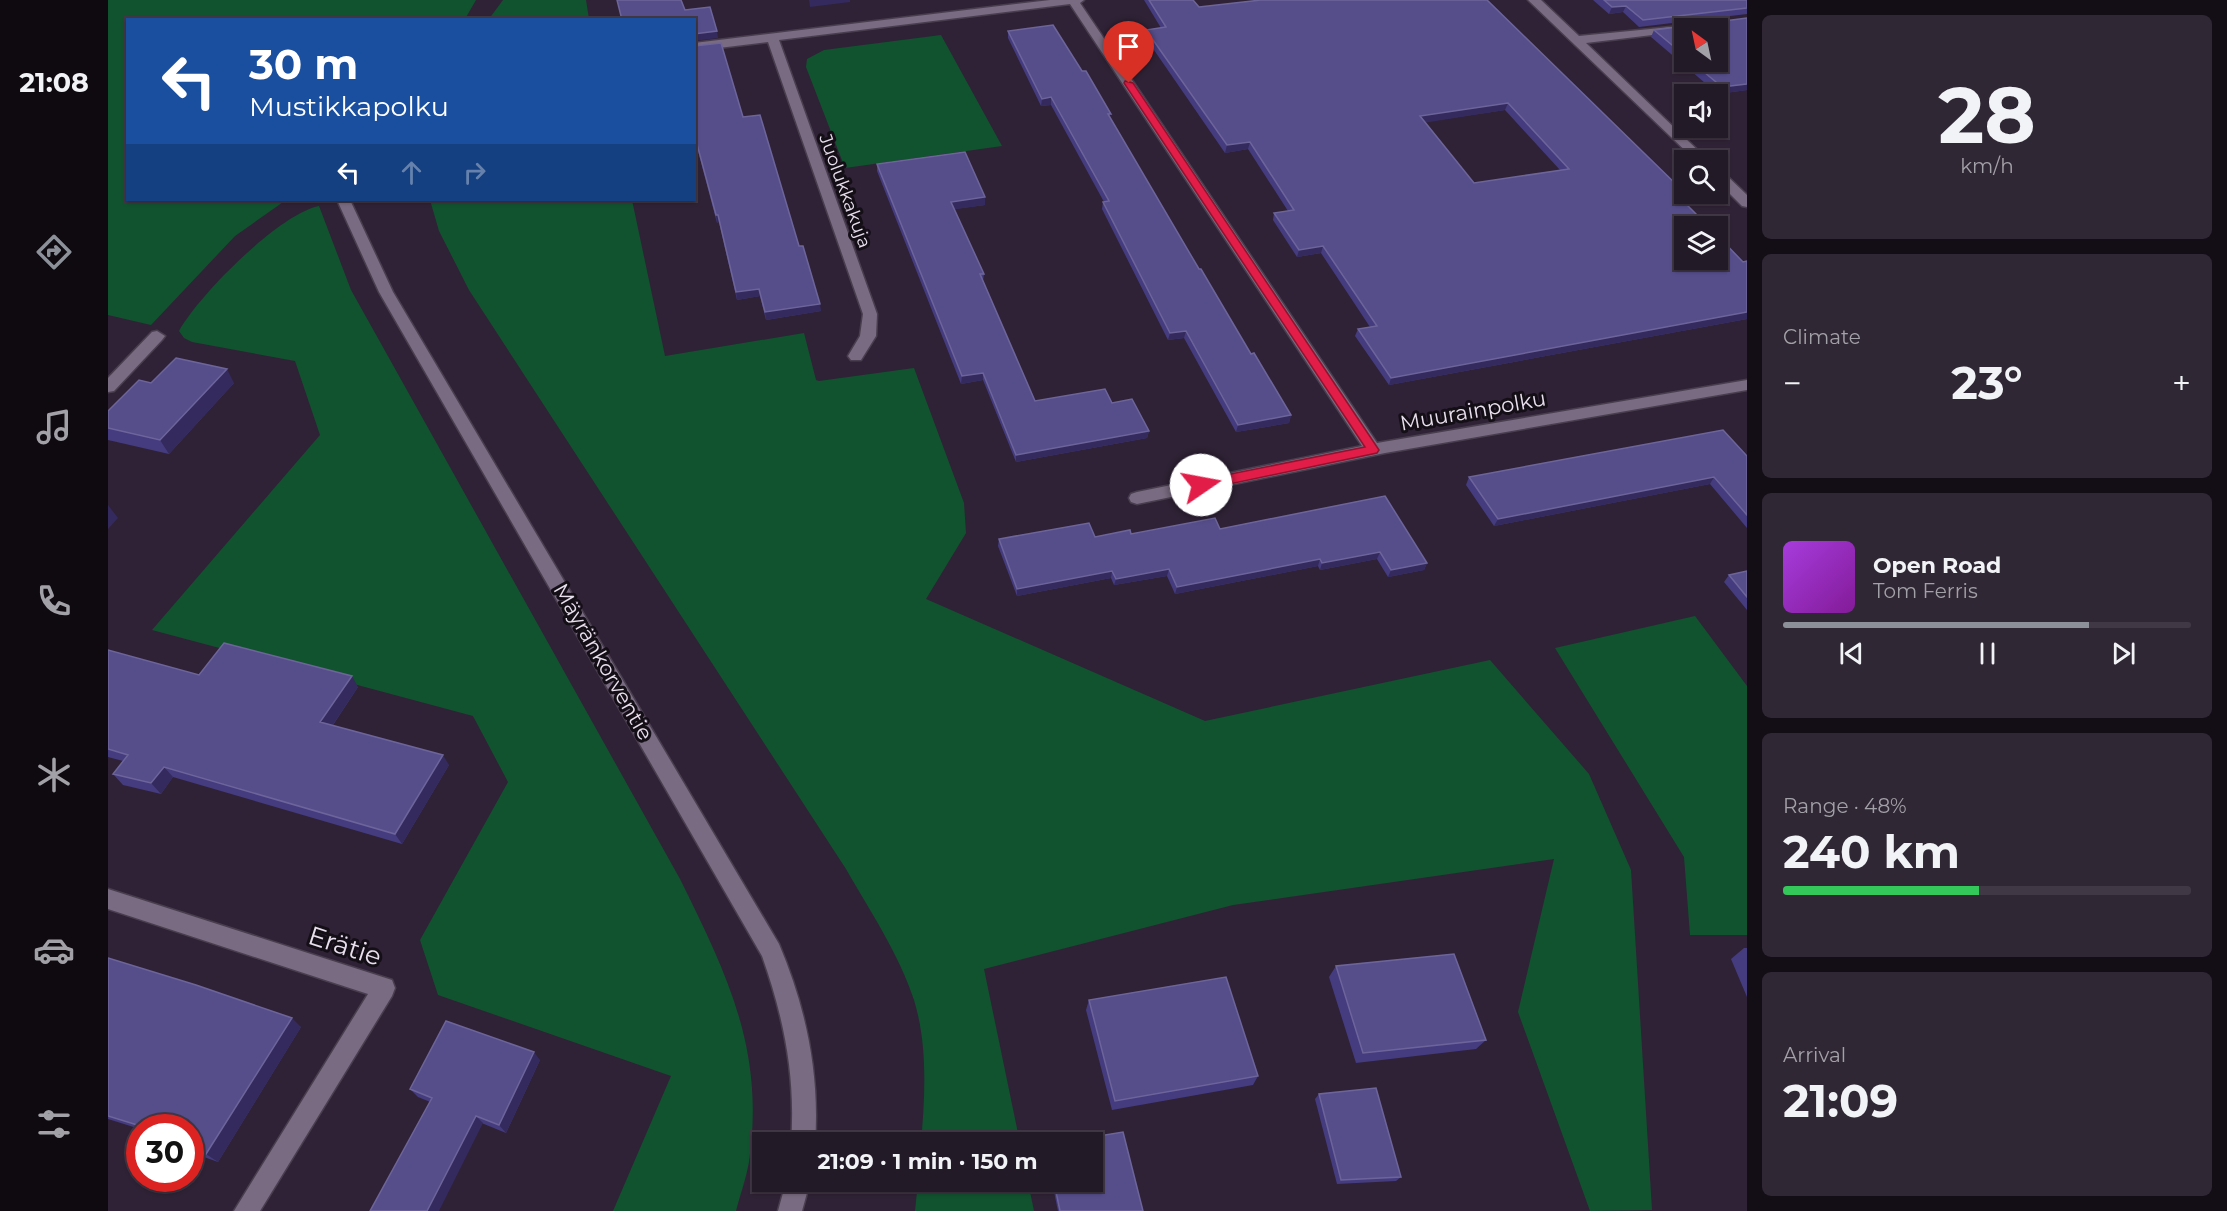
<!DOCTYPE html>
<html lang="en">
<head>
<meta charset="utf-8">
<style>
  :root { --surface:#231a28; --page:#2f2734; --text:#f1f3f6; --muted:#a3a1a8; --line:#403845; --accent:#8c9099 }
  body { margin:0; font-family:Montserrat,sans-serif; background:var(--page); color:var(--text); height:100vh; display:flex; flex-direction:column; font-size:22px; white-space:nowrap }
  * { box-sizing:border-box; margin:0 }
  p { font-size:20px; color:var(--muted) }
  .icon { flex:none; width:33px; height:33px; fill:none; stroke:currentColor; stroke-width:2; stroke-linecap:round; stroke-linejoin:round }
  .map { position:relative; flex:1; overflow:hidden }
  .drawer { display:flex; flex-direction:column; gap:15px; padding:15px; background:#130e16; width:480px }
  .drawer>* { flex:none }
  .banner { position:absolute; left:18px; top:18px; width:570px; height:183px; border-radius:0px; box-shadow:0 2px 4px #0004,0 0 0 2px var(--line); background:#1a4fa0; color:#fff; overflow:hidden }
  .needle { width:39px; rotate:327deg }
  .tools { position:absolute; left:1566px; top:18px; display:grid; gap:12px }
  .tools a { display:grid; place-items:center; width:54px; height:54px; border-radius:0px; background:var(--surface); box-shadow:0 2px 4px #0004,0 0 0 2px var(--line); font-size:30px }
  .speed { position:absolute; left:18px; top:1114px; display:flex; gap:12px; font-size:30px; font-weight:700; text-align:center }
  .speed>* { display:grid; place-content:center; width:78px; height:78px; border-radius:50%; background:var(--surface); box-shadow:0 2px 4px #0004,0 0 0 2px var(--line); line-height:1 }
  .speed .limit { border:9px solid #d22; background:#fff; color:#111 }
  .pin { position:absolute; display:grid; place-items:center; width:51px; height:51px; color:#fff; margin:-62px -26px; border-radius:50% 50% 50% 0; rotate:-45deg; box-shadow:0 0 6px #0007 }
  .pin .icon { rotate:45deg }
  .me { position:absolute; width:66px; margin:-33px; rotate:78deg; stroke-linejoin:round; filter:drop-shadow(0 0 4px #0008) }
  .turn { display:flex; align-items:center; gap:21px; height:126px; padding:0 24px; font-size:27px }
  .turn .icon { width:78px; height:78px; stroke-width:2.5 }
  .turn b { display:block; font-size:42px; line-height:51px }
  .lanes { display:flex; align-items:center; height:57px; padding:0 24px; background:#0003; justify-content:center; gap:30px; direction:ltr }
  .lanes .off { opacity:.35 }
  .big { font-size:45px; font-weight:700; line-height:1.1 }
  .drawer .card { flex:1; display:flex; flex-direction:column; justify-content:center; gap:9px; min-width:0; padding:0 21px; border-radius:9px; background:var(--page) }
  .drawer .dial { align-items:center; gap:0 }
  .dial b { font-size:78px; line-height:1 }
  .song { display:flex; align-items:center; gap:18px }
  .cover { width:72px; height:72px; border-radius:9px; background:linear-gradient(135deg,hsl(280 70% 55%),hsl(290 70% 35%)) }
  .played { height:6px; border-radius:3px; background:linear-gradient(90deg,var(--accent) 75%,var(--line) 75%) }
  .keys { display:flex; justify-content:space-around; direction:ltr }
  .heat { display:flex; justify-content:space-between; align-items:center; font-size:33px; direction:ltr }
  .charge { height:9px; border-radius:4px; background:linear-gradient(90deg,#34c759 48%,var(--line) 0) }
  .trip { position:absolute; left:644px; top:1132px; width:351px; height:60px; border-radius:0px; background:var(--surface); box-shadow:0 2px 4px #0004,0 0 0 2px var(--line); font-weight:700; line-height:60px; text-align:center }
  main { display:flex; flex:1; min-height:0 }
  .tab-bar { display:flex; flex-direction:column; width:108px; justify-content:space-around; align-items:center; background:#0e0a10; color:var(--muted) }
  .tab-bar .icon { width:42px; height:42px }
  .tab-bar .active { color:var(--accent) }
  .tab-bar b { font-size:27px; color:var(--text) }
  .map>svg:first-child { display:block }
</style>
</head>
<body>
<main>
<nav class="tab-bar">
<b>21:08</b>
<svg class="icon active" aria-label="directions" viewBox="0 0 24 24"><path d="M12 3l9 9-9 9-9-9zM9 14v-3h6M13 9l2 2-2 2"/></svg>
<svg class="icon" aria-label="music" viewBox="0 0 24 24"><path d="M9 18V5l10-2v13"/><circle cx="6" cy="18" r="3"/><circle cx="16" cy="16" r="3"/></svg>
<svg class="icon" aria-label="phone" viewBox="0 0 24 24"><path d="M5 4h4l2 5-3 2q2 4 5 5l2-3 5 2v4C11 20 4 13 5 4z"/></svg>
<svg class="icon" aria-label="climate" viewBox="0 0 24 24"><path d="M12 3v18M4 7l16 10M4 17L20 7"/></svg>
<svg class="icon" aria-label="car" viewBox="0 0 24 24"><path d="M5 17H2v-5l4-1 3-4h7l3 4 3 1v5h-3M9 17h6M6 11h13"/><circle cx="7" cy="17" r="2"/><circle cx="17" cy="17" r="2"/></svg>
<svg class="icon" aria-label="filters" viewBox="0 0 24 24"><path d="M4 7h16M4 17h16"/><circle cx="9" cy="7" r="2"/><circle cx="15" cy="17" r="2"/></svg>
</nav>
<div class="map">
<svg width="1639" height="1211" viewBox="0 0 1639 1211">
  <rect width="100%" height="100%" fill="#2f2236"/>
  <path fill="#11532f" d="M 0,0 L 368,0 L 357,19 L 20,20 L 20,200 L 178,200 L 127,236 L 43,325 L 0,315 Z
    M 395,0 L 478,0 L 481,19 L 381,19 Z
    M 833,35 L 894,146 L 737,168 L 698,67 L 699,59 L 716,50 Z
    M 322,200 L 524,200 L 557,356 L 696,333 L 708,380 L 711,381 L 806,368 L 856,503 L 858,533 L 818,599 L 1097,721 L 1382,660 L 1481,774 L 1523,870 L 1544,1210 L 1482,1211 L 1410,1012 L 1446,859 L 1125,905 L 876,969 L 912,1143 L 813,1143 C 817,1096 820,1046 806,1000 C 791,954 762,911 738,869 L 361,290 L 331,231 Z
    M 211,206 L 243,290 L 572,879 C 620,976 657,1051 641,1162 C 638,1179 632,1195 628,1211 L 505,1211 L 563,1076 L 330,995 L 312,940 L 400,782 L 365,716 L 44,630 L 212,435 L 187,361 L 84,342 L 76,338 L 71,331 C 91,295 171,214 211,206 Z
    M 1587,616 L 1639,686 L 1639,935 L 1582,935 L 1576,857 L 1447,648 Z
    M 810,1182 L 920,1182 L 926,1211 L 807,1211 Z"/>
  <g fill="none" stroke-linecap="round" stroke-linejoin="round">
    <g stroke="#493e4f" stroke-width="3">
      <path id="minor" d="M 942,0 L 976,0 L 972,3 L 1269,443 L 1639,380 L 1639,390 L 1277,453 L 1029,504 L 1023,502 L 1021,498 L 1023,494 L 1029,492 L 1254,446 L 962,4 L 671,40 L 769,314 L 768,336 L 753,360 L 743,360 L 740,356 L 752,336 L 755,314 L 660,42 L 586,51 L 586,43 Z
        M 1420,0 L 1433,0 L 1471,36 L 1573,26 L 1573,30 L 1569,32 L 1478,43 L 1600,160 L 1587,160 Z
        M 1610,171 L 1615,172 L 1639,195 L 1639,207 L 1634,206 L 1610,182 Z
        M 229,200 L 242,200 L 285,292 L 671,944 C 698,1008 712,1074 707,1143 L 683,1143 C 688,1077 676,1018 654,956 L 271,292 Z
        M 49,331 L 57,336 L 54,340 L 6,391 L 0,392 L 0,378 L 44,332 Z
        M 0,889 L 284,980 L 287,988 L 284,996 L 152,1211 L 126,1211 L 260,994 L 0,909 Z
        M 678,1182 L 702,1182 L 694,1211 L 670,1211 Z"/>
    </g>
    <use href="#minor" fill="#796b81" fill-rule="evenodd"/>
  </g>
  <path fill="#443c7f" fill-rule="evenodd" d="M 1036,0 L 1085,0 L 1091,7 L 1379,0 L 1635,262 L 1639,261 L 1639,319 L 1281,385 L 1247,336 L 1250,329 L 1262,327 L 1213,253 L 1189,257 L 1165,220 L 1166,213 L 1180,211 L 1140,149 L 1117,153 L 1037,37 L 1038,30 L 1053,28 ZM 1397,110 L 1452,170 L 1366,183 L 1317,122 Z
    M 1485,0 L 1639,0 L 1639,14 L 1531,27 L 1515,12 L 1501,14 Z
    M 1639,18 L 1639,90 L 1610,94 L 1543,37 L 1546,30 ZM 1576,28 L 1610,62 L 1576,62 Z
    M 900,31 L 1002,118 L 1091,269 L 1143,354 L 1183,415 L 1181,423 L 1128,432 L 1076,338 L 1060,340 L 994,209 L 995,202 L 996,202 L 943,105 L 933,106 L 900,38 Z
    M 586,46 L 635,117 L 691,246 L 713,311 L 658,320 L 652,296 L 629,300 L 611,222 L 609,223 L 586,136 Z
    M 769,164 L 877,197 L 877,205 L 846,209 L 876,274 L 875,281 L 927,401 L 1004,403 L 1041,431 L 1039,438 L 908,462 L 875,380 L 853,384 L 769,171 Z
    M 43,383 L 126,383 L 61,454 L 0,440 L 0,411 Z
    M 1639,456 L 1639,528 L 1602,484 L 1386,526 L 1358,485 L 1361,477 Z
    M 1277,496 L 1319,563 L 1316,570 L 1280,577 L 1269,559 L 1212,570 L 1210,566 L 1067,594 L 1059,576 L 1006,585 L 1003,578 L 909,596 L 890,546 L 891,539 L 987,537 L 1112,529 Z
    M 1639,571 L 1639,610 L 1616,582 L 1621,575 Z
    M 0,650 L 91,675 L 250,687 L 225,725 L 341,765 L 294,844 L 65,777 L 53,794 L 15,785 L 5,774 L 15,761 L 0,757 Z
    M 1636,948 L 1639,948 L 1639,997 L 1623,959 Z
    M 0,958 L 193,1027 L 110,1162 L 82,1152 L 82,1128 L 32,1128 L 32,1129 L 0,1119 Z
    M 1228,966 L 1378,1040 L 1368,1049 L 1248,1063 L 1221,977 Z
    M 981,1000 L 1150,1076 L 1145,1085 L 1004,1110 L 978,1010 Z
    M 432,1060 L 398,1133 L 310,1097 L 302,1089 Z
    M 1211,1094 L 1293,1177 L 1288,1181 L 1229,1184 L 1207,1099 Z
    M 944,1182 L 984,1182 L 1035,1211 L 950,1211 Z"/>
  <path fill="#342a5d" d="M 701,0 L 742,0 L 742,2 L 702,7 Z
    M 1518,6 L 1515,12 L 1501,14 L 1504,7 Z
    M 609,31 L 610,38 L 586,41 L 586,34 Z
    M 1639,84 L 1639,90 L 1610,94 L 1614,87 Z
    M 943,97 L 943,105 L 933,106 L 934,99 Z
    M 1400,103 L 1397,110 L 1309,124 L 1312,116 Z
    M 1142,142 L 1140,149 L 1117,153 L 1119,145 Z
    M 877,197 L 877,205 L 842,210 L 843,202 Z
    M 1585,200 L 1581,208 L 1576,202 Z
    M 608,215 L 610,215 L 611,222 L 609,223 Z
    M 1215,246 L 1213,253 L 1189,257 L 1191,250 Z
    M 651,289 L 652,296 L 629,300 L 628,292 Z
    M 712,304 L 713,311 L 658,320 L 657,312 Z
    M 1639,312 L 1639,319 L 1281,385 L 1283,378 Z
    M 1078,331 L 1076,338 L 1060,340 L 1062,333 Z
    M 119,369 L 126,383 L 61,454 L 52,440 Z
    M 875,373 L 875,380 L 853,384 L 854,376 Z
    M 1183,415 L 1181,423 L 1128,432 L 1130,425 Z
    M 1041,431 L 1039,438 L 908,462 L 908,455 Z
    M 1606,477 L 1602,484 L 1386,526 L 1390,519 Z
    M 0,505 L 10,518 L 0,529 Z
    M 1272,552 L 1269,559 L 1212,570 L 1214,563 Z
    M 1212,559 L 1210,566 L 1067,594 L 1069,587 Z
    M 1319,563 L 1316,570 L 1280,577 L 1283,570 Z
    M 1061,569 L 1059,576 L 1006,585 L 1008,579 Z
    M 1004,571 L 1003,578 L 909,596 L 909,589 Z
    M 244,676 L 250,687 L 220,732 L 212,722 Z
    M 335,755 L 341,765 L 294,844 L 287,834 Z
    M 56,767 L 65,777 L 53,794 L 43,783 Z
    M 184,1018 L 193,1027 L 110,1162 L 98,1154 Z
    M 426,1052 L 432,1060 L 398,1133 L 391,1125 Z
    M 368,1116 L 375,1123 L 331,1211 L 319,1211 Z"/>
  <path fill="#564e8b" stroke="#6d659a" stroke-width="1.5" fill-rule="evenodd" d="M 509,0 L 573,0 L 577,10 L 602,7 L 609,31 L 586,34 L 586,20 L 550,20 L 550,19 L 514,20 Z
    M 1041,0 L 1085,0 L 1091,7 L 1153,0 L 1379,0 L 1576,192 L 1576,194 L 1578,194 L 1585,200 L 1576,202 L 1600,226 L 1576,226 L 1576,260 L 1610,260 L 1610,236 L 1635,262 L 1639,261 L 1639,312 L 1283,378 L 1250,329 L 1269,326 L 1215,246 L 1191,250 L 1166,213 L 1186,210 L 1142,142 L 1119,145 L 1038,30 L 1058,27 ZM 1400,103 L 1461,169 L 1366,183 L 1312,116 Z
    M 1496,0 L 1639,0 L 1639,8 L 1535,20 L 1518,6 L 1504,7 Z
    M 1639,18 L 1639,84 L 1614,87 L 1584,62 L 1610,62 L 1610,28 L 1576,28 L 1576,55 L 1546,30 Z
    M 945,25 L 974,71 L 978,71 L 1003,114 L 1000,114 L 1091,269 L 1093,269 L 1143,354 L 1146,353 L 1183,415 L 1130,425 L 1078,331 L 1062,333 L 995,202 L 1001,201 L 943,97 L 934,99 L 900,31 Z
    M 613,43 L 635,117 L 652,115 L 691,246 L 695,246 L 712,304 L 657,312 L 651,289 L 628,292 L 610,215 L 608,215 L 586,133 L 586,46 Z
    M 857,152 L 877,197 L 843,202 L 876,274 L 872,274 L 927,401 L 997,389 L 1004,403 L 1024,399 L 1041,431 L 908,455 L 875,373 L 854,376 L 769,164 Z
    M 68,358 L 119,369 L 52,440 L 0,428 L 0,411 L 31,380 L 43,383 Z
    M 1615,430 L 1639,456 L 1639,515 L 1606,477 L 1390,519 L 1361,477 Z
    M 1277,496 L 1319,563 L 1283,570 L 1272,552 L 1214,563 L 1212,559 L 1069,587 L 1061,569 L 1008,579 L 1004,571 L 909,589 L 891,539 L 981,523 L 987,537 L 1022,530 L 1023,534 L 1107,518 L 1112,529 Z
    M 1639,571 L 1639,597 L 1621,575 Z
    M 116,643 L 244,676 L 212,722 L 335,755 L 287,834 L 56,767 L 43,783 L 5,774 L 20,755 L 0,749 L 0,650 L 91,675 Z
    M 1346,954 L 1378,1040 L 1255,1053 L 1228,966 Z
    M 0,958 L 88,985 L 184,1018 L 98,1154 L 82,1149 L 82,1128 L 39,1128 L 0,1116 Z
    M 1118,977 L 1150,1076 L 1007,1101 L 981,1000 Z
    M 338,1021 L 426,1052 L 391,1125 L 368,1116 L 319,1211 L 262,1211 L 324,1098 L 302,1089 Z
    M 1268,1088 L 1293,1177 L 1233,1180 L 1211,1094 Z
    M 1015,1132 L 1035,1211 L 952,1211 L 946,1182 L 984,1182 L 984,1143 L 948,1143 Z"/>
  <path fill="#e11d48" stroke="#92132f" stroke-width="1.5" d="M 1017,81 L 1025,83 L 1269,447 L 1271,450 L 1269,453 L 1093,490 L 1089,488 L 1087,485 L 1089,482 L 1093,480 L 1257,447 L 1016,83 Z"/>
  <g text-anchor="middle" stroke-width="6" stroke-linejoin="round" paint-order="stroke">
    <g font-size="18" fill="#e9e0ed" stroke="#140f17">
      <text transform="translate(737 191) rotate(70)" y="6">Juolukkakuja</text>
    </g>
    <g font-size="21" fill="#e9e0ed" stroke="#140f17">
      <text transform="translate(1365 411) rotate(-10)" y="7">Muurainpolku</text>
      <text transform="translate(495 662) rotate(60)" y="7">Mäyränkorventie</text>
    </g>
    <g font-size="26" fill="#e9e0ed" stroke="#140f17">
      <text transform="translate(237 946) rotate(18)" y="9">Erätie</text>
    </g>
  </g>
</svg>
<div class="tools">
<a><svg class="needle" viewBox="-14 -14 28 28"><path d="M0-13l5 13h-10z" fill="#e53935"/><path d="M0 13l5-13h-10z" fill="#a3a1a8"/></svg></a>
<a><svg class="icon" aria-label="sound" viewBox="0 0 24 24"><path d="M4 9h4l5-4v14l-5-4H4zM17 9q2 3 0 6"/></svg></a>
<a><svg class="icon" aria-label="search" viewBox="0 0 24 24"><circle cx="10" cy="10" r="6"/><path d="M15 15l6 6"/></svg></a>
<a><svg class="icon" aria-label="layers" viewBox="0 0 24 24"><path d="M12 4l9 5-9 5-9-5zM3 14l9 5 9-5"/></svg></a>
</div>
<div class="speed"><div class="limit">30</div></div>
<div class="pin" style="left:1021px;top:83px;background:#d93025"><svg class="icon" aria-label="arrive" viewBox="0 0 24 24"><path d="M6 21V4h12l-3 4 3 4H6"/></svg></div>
<svg class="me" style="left:1093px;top:485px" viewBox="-20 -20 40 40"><circle r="19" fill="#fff"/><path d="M0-13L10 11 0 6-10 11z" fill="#e11d48"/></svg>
<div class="trip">21:09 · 1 min · 150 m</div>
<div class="banner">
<div class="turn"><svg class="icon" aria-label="left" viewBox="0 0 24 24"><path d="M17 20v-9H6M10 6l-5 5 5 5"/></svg><div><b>30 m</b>Mustikkapolku</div></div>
<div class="lanes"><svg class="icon" aria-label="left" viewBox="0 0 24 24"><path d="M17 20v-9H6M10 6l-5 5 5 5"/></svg><svg class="icon off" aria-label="ahead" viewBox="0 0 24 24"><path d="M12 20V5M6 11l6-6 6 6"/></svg><svg class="icon off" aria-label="right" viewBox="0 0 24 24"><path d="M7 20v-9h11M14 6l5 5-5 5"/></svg></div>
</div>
</div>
<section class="drawer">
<div class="card dial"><b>28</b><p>km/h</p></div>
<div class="card"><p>Climate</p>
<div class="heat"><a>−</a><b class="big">23°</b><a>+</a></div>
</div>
<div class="card">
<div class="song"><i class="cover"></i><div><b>Open Road</b><p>Tom Ferris</p></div></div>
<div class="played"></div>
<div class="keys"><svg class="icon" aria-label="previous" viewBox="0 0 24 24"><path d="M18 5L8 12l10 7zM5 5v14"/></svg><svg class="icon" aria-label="pause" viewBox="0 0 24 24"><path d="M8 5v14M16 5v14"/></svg><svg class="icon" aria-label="next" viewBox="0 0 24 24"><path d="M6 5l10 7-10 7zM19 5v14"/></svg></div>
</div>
<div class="card"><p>Range · 48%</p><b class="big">240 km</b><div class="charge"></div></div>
<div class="card"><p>Arrival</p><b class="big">21:09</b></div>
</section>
</main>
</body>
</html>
